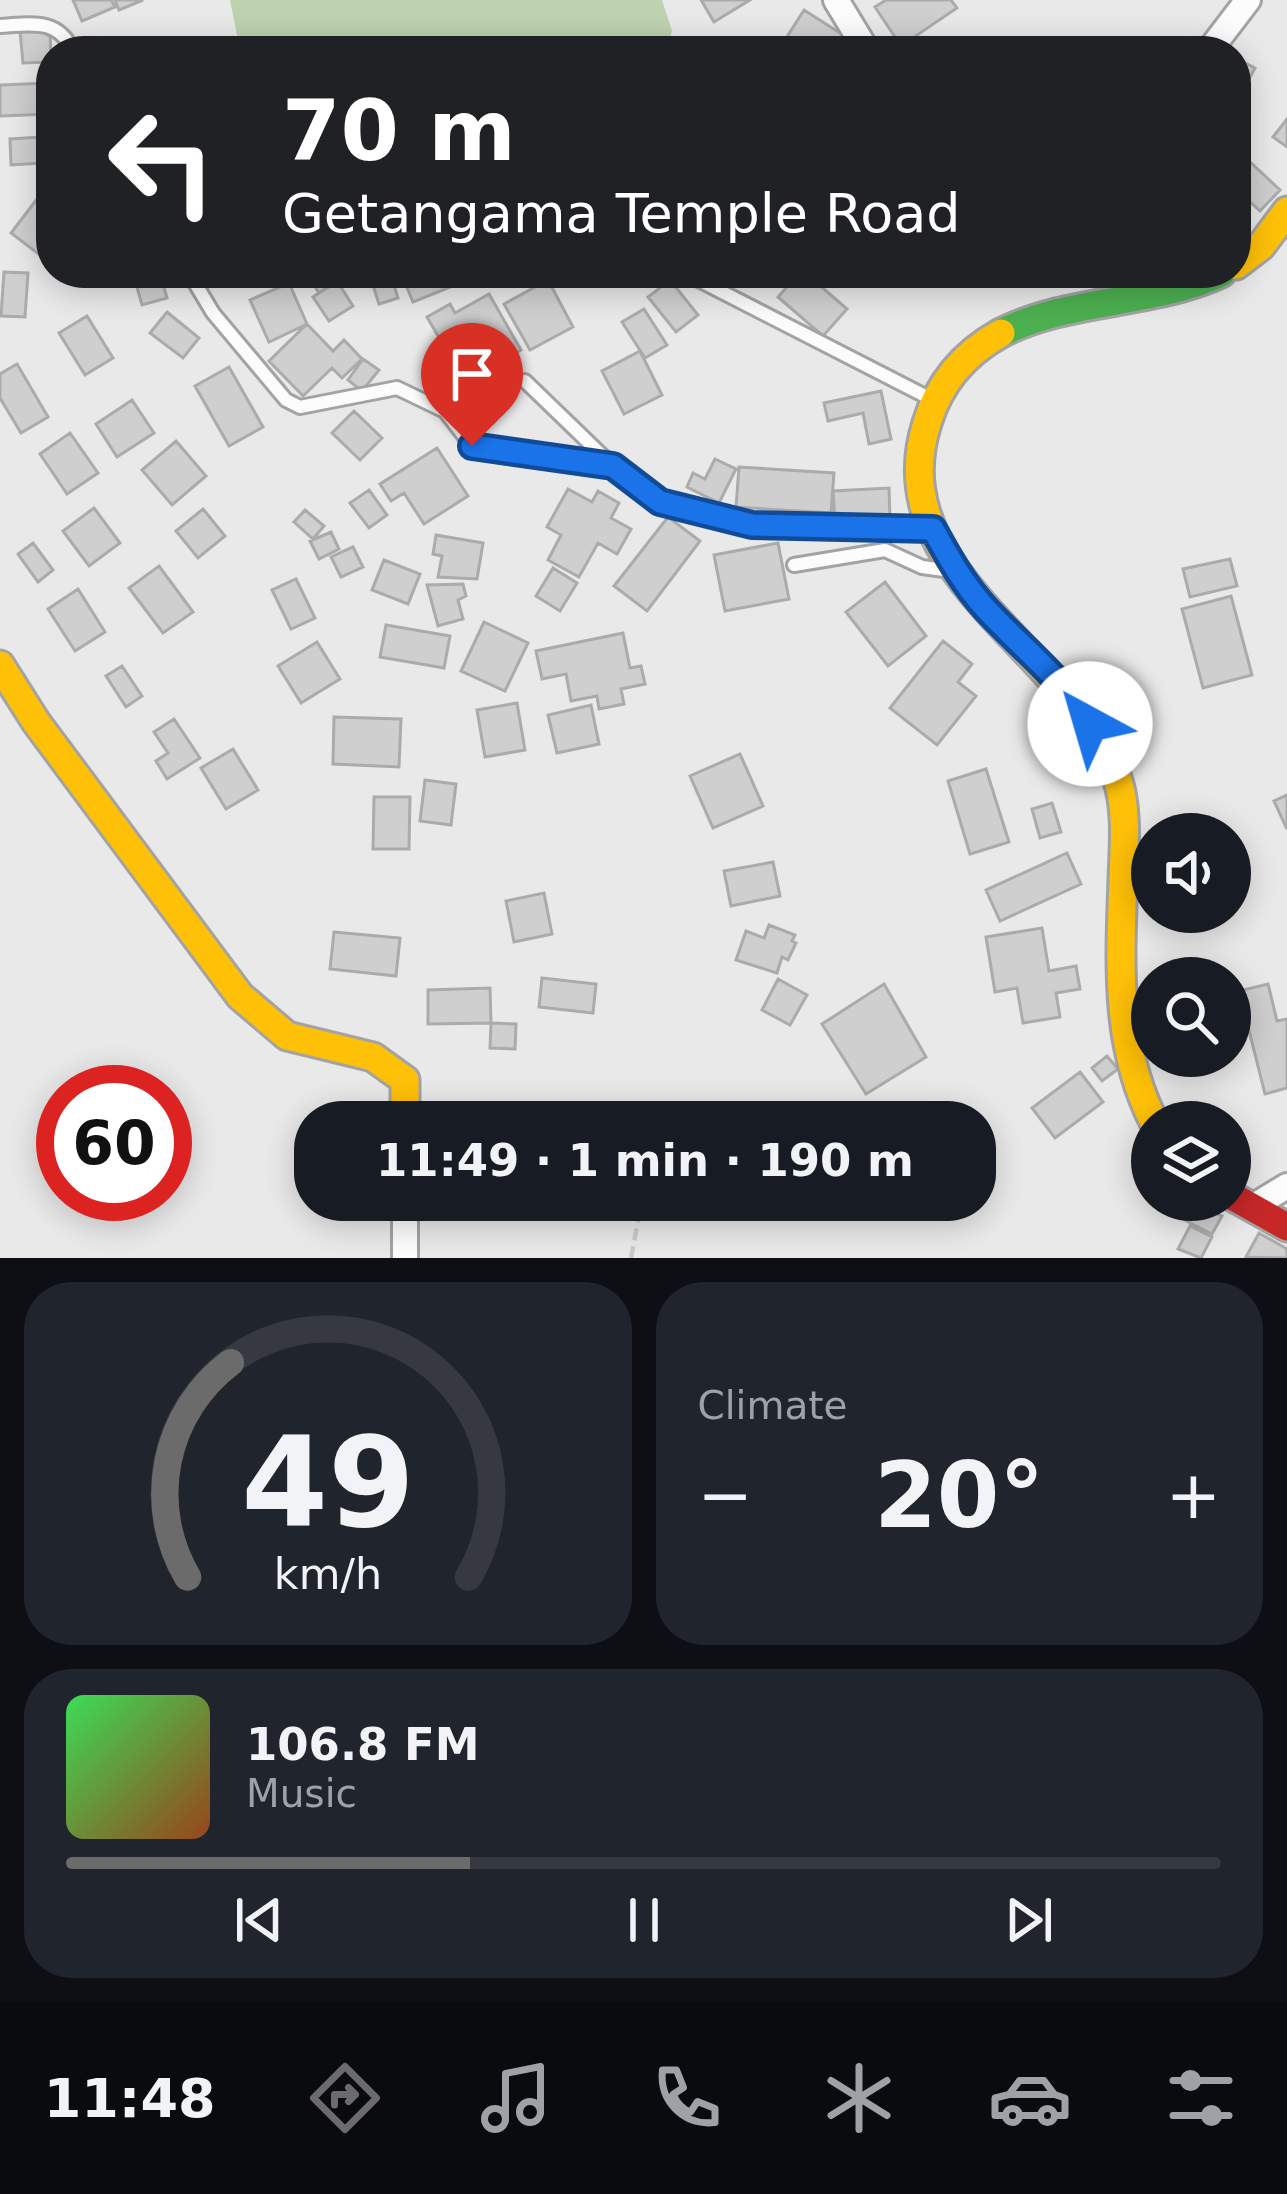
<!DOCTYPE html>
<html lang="en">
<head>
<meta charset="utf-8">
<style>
  :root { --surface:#171b24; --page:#20242c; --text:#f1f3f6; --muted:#9ea1a6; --line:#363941; --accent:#6b6b6c }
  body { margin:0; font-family:"DejaVu Sans",sans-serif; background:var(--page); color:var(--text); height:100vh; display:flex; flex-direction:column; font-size:45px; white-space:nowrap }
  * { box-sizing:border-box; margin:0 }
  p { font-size:39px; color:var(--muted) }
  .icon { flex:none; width:66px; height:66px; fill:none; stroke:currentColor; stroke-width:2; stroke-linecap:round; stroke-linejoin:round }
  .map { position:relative; height:1258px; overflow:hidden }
  .sheet { display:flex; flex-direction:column; gap:24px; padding:24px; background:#0d0f14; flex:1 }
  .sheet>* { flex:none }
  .top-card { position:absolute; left:36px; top:36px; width:1215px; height:252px; border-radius:48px; box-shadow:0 6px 30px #0003; background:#202124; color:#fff; overflow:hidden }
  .buttons { position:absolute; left:1131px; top:813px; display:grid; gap:24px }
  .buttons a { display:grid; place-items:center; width:120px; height:120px; border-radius:50%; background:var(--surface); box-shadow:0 6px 30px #0003; font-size:60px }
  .speed { position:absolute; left:36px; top:1065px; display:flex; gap:24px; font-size:60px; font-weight:700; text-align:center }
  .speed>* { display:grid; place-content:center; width:156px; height:156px; border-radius:50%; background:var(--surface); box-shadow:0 6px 30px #0003; line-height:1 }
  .speed .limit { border:18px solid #d22; background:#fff; color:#111 }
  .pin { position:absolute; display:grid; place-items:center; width:102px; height:102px; color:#fff; margin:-123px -51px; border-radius:50% 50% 50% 0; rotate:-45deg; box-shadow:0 0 12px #0007 }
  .pin .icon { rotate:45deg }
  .me { position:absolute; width:132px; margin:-66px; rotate:321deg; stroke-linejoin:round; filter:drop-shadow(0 0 9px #0008) }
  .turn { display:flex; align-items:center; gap:42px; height:252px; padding:0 48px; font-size:54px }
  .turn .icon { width:156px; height:156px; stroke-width:2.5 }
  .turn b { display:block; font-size:84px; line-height:102px }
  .big { font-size:90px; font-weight:700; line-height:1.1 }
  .sheet .widget { flex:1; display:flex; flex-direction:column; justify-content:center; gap:18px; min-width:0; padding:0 42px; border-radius:48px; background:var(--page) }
  .sheet .dial { align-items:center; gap:0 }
  .dial svg { height:312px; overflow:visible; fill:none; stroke:var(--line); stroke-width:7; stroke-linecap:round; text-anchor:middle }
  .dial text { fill:var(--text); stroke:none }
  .song { display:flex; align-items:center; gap:36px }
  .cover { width:144px; height:144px; border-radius:18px; background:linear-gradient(135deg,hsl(130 70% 55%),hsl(20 70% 35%)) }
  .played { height:12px; border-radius:6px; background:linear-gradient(90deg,var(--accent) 35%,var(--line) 35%) }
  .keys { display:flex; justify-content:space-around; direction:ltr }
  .heat { display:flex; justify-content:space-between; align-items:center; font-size:66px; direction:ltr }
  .sheet .tiles { flex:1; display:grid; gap:24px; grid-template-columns:1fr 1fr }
  .widget:last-child { grid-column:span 2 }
  .trip { position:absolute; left:294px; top:1101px; width:702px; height:120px; border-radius:48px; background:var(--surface); box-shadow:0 6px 30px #0003; font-weight:700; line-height:120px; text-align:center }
  .menu { display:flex; height:192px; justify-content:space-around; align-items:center; background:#090b0e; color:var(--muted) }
  .menu .icon { width:84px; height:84px }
  .menu .active { color:var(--accent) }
  .menu b { font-size:54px; color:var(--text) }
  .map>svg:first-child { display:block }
</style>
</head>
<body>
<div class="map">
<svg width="1287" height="1258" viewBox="0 0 1287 1258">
  <rect width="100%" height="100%" fill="#e9e9e9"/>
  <path fill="#bdd2af" d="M 230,0 L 662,0 L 672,31 L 666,51 L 264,51 L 237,35 Z"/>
  <path fill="#cfcfcf" stroke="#ababab" stroke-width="3" d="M 73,0 L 111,0 L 115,7 L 82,21 Z
    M 115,0 L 143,0 L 119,10 Z
    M 701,0 L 750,0 L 714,22 Z
    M 886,0 L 951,0 L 957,8 L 901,46 L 875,7 Z
    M 804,10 L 843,35 L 832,51 L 778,51 Z
    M 50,30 L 51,62 L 23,63 L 20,31 Z
    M 127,39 L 131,51 L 89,51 L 89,49 Z
    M 1236,58 L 1255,68 L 1244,88 L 1236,84 Z
    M 49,83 L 50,114 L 0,116 L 0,85 Z
    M 1236,92 L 1249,103 L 1236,117 Z
    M 1287,119 L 1287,147 L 1273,137 Z
    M 40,137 L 42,163 L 11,165 L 10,139 Z
    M 1248,160 L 1280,190 L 1260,211 L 1236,189 L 1236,173 Z
    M 47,186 L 51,188 L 51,241 L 40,255 L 11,233 Z
    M 4,272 L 28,273 L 25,317 L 1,316 Z
    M 133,273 L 177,273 L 179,279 L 163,284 L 167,298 L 142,305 Z
    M 306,273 L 351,273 L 319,293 Z
    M 369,273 L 390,273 L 398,298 L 379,304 Z
    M 401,273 L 448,273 L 453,286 L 413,302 Z
    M 799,273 L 824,273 L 826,276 L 818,284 L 847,309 L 823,336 L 778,297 Z
    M 548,280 L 573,327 L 530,350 L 504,304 Z
    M 670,280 L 698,315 L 676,332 L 648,297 Z
    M 337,281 L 353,306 L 329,321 L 313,297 Z
    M 289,283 L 307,324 L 269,342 L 250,300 Z
    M 489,294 L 521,350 L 480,374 L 456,333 L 441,341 L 427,317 L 450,304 L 455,313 Z
    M 644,309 L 667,345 L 645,358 L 622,322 Z
    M 167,312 L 199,338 L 183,358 L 150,333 Z
    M 87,316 L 113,358 L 85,375 L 59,333 Z
    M 307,324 L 333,351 L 344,340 L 362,359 L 342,378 L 332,368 L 303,396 L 269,361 Z
    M 640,351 L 662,395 L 624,414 L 602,371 Z
    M 363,359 L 379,370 L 362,391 L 348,380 Z
    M 17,364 L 48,417 L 21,433 L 0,398 L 0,374 Z
    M 229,367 L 263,427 L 229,446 L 195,386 Z
    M 881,391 L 891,439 L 869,444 L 863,413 L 828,421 L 824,403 Z
    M 132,400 L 154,433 L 117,457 L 96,424 Z
    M 354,411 L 382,438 L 360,460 L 332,433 Z
    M 70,433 L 98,473 L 67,494 L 40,454 Z
    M 176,441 L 206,476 L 172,505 L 142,470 Z
    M 437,448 L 468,496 L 424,524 L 404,493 L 391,501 L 380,484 Z
    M 715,459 L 736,469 L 719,503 L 687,487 L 693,473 L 705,479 Z
    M 739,467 L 834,473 L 831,513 L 736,507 Z
    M 889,488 L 890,518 L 835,521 L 833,491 Z
    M 568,489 L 592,502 L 598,491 L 619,503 L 611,518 L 631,529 L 617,554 L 598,543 L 579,577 L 548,560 L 561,535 L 547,527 Z
    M 369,490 L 387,515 L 369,528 L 350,503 Z
    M 94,508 L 120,543 L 89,566 L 63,531 Z
    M 203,509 L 225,536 L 198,558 L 176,531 Z
    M 305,510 L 324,526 L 313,539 L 294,522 Z
    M 668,517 L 700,541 L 647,611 L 614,586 Z
    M 331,532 L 339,549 L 319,559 L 310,541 Z
    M 436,535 L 483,543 L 477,579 L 438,577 L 442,556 L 433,554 Z
    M 33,543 L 53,570 L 38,582 L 18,554 Z
    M 778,543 L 789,599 L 725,611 L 714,555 Z
    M 353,547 L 363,567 L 341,577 L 331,557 Z
    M 1230,559 L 1237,586 L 1190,597 L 1183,569 Z
    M 384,560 L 420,574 L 408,604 L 372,590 Z
    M 159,566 L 193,612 L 163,633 L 129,588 Z
    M 553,568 L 577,583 L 560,611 L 536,596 Z
    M 296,579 L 315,618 L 291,629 L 272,590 Z
    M 885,582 L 926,636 L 888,666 L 846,612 Z
    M 463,584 L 466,596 L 458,600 L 463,619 L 438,626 L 427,585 Z
    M 78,589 L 105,632 L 75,651 L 48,609 Z
    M 1231,596 L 1252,675 L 1203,688 L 1182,609 Z
    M 484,622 L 528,643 L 505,691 L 461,671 Z
    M 386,625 L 450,636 L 444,668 L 380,657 Z
    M 623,633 L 630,668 L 641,666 L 645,684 L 621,689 L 624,704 L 599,709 L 597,696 L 571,701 L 566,674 L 542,679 L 536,651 Z
    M 943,641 L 972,664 L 958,682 L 976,696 L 937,745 L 890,708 Z
    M 317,642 L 340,679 L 301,703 L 278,666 Z
    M 122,666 L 142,696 L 126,707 L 106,676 Z
    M 517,703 L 525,750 L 485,757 L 477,710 Z
    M 591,705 L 599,744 L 557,753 L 548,715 Z
    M 334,717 L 401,719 L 399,767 L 333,764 Z
    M 174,719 L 200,758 L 167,779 L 156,761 L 168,753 L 154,732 Z
    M 233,749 L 258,790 L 226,809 L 201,768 Z
    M 740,754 L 763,806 L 713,828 L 690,776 Z
    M 986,769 L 1009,842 L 970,854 L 948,781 Z
    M 425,780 L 456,784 L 451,825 L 420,821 Z
    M 1287,795 L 1287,829 L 1274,801 Z
    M 374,797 L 410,797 L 409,849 L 373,849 Z
    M 1052,803 L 1061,832 L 1040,838 L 1032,809 Z
    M 1067,853 L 1081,884 L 1000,921 L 986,890 Z
    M 773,862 L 780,896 L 731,906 L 724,871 Z
    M 544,893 L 552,934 L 514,942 L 506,901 Z
    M 769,925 L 795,935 L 792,941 L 796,943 L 788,960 L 782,957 L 777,973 L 736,960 L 746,931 L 764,938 Z
    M 1042,928 L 1049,971 L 1076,966 L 1080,989 L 1056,993 L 1060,1017 L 1023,1023 L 1017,988 L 995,992 L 986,937 Z
    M 334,932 L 400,938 L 396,976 L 330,969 Z
    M 542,978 L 596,984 L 593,1013 L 539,1007 Z
    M 778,979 L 807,995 L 790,1025 L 762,1010 Z
    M 884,984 L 926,1057 L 866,1094 L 822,1024 Z
    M 1268,984 L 1277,1021 L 1287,1019 L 1287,1088 L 1265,1094 L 1239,991 Z
    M 490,988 L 491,1023 L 428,1024 L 428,990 Z
    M 491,1023 L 516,1024 L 515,1049 L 490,1048 Z
    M 1107,1056 L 1118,1069 L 1102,1081 L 1092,1068 Z
    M 1080,1072 L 1103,1102 L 1055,1138 L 1032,1108 Z
    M 1185,1200 L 1222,1216 L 1212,1234 L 1177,1216 Z
    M 1190,1226 L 1212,1237 L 1201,1258 L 1178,1249 Z
    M 1259,1233 L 1287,1249 L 1287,1258 L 1246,1257 Z"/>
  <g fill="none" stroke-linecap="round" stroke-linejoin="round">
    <g stroke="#a3a3a3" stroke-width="18">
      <path id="lane" d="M 0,26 C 32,24 58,18 73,51
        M 189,273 L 213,313 L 286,400 L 300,407 L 397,388 L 445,411 L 472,446 L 613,466
        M 685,273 L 933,400
        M 525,381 L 613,466 L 660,502 L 752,525 L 925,529
        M 794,565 L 885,550 L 922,567 L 944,570"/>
    </g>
    <g stroke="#a3a3a3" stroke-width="30">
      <path id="street" d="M 836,0 L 867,51
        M 1209,51 L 1248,0
        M 1254,1206 L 1287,1186
        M 405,1258 L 405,1200"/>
    </g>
    <g stroke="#a3a3a3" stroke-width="33">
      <path id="fast" d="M 1001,333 C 1070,298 1152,305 1221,273"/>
    </g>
    <g stroke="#a3a3a3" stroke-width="33">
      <path id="slow" d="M 1236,265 L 1261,246 L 1287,211
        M 1001,333 C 965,353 939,383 927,423 C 877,579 1085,656 1120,788 C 1127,818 1124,849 1123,880 C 1120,963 1115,1046 1154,1122
        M 0,665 L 36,722 L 240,996 L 287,1036 L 373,1057 L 405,1080 L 405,1122"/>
    </g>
    <g stroke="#a3a3a3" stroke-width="33">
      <path id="jam" d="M 1230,1195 L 1287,1227"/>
    </g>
    <path stroke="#cacacb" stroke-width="4.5" stroke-dasharray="12 6" stroke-linecap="butt" d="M 631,1258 L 642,1200"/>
    <use href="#lane" stroke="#fcfcfc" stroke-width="12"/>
    <use href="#street" stroke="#fcfcfc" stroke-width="24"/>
    <use href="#fast" stroke="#4caf50" stroke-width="27"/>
    <use href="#slow" stroke="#ffc107" stroke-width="27"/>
    <use href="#jam" stroke="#c62828" stroke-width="27"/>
  </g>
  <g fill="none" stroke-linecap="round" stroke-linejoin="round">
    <g stroke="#114b97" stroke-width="30">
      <path id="route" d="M 472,446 L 613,466 L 660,502 L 752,525 L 933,529 C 949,558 964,585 986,609 C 1021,647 1064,680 1090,724"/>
    </g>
    <use href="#route" stroke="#1a73e8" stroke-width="21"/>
  </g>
</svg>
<div class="buttons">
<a><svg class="icon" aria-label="sound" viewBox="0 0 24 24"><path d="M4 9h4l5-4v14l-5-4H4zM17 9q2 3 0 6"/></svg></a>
<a><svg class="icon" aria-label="search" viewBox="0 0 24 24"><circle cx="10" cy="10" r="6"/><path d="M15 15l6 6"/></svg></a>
<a><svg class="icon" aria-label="layers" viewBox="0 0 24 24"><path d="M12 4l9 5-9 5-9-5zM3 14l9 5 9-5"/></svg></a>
</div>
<div class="speed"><div class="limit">60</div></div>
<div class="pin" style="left:472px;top:446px;background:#d93025"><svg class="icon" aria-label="arrive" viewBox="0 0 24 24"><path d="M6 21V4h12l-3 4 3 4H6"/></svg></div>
<svg class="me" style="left:1090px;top:724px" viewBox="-20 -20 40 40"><circle r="19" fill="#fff"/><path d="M0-13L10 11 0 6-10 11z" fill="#1a73e8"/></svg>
<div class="trip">11:49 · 1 min · 190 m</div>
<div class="top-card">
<div class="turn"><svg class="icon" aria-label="left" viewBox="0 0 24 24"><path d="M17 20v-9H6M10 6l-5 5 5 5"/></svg><div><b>70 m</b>Getangama Temple Road</div></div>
</div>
</div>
<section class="sheet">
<div class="tiles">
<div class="widget dial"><svg viewBox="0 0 100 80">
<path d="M14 69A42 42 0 1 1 86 69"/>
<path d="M14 69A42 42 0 0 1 25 14" stroke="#6b6b6c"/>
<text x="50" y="56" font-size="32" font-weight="700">49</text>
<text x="50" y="72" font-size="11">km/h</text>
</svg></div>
<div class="widget"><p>Climate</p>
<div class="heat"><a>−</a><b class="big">20°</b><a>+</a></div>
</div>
<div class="widget">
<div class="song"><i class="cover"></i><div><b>106.8 FM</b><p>Music</p></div></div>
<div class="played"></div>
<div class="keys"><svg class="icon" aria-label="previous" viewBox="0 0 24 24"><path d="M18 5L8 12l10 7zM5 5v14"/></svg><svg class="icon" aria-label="pause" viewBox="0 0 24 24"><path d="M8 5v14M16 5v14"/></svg><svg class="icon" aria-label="next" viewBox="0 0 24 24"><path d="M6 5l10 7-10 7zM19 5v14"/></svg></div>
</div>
</div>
</section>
<nav class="menu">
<b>11:48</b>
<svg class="icon active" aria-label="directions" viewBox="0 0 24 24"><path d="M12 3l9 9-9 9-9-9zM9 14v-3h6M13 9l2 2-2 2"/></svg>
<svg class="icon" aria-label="music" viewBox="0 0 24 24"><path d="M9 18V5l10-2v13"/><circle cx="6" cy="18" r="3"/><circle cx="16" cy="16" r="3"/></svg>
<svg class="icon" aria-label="phone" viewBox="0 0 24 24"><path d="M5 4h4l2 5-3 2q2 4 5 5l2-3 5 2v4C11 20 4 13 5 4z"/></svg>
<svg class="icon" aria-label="climate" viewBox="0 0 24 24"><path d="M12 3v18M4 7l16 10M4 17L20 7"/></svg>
<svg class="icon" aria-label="car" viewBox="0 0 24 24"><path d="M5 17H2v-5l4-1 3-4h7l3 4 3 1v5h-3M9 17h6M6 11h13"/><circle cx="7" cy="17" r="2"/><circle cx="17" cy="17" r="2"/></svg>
<svg class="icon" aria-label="filters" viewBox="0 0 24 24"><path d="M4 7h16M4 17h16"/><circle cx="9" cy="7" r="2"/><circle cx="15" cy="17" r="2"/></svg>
</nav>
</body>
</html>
